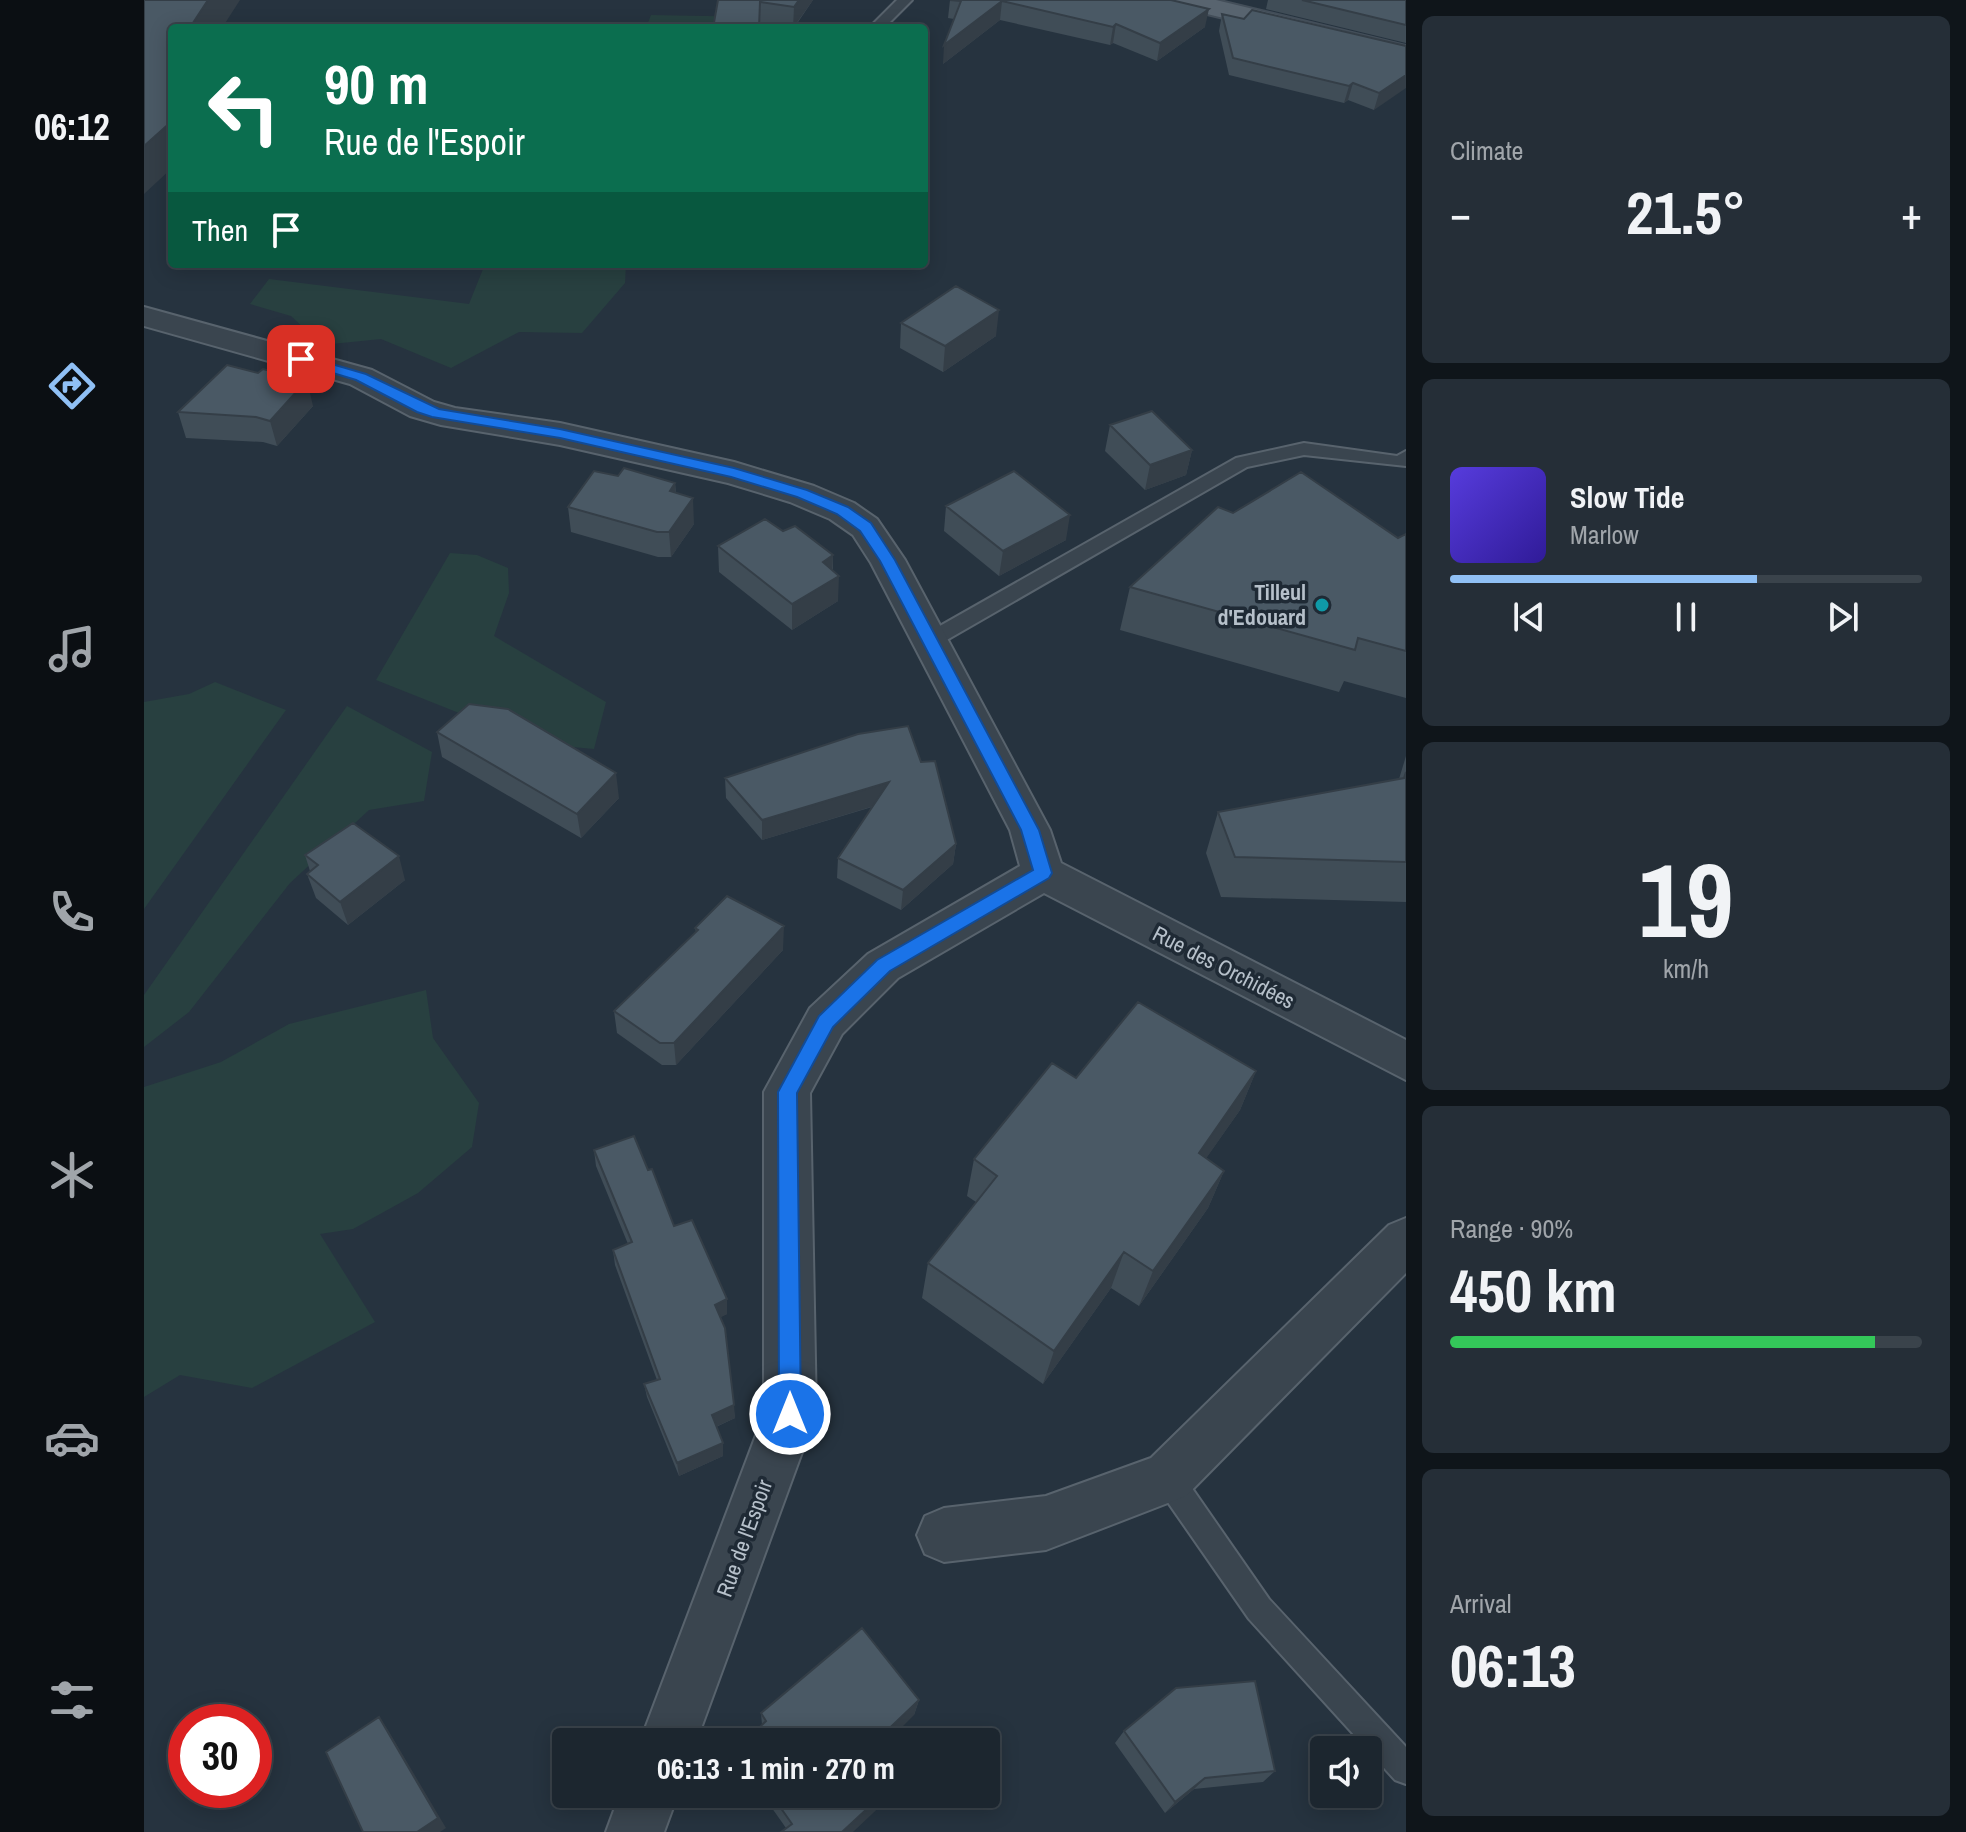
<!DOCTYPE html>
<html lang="en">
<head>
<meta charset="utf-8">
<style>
  :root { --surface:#1c262f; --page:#252e37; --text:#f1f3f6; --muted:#a0a5aa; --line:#3a434b; --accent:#90c0f5 }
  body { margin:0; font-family:"Archivo Narrow",sans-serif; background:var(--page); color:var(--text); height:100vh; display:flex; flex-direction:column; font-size:30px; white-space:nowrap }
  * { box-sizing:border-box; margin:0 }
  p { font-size:26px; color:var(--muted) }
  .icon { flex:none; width:44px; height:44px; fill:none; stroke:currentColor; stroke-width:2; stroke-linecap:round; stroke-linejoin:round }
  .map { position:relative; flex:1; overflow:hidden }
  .sheet { display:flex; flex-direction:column; gap:16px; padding:16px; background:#0f151a; width:560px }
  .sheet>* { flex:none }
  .top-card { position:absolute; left:24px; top:24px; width:760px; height:244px; border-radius:8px; box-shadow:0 4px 20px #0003,0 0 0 2px var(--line); background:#0b6e4f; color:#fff; overflow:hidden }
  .buttons { position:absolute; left:1166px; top:1736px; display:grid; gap:16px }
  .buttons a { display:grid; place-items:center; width:72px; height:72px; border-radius:8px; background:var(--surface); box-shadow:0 4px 20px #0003,0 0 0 2px var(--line); font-size:40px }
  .speed { position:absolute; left:24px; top:1704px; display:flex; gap:16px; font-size:40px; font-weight:700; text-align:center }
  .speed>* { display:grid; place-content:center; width:104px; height:104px; border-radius:50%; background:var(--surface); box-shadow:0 4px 20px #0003,0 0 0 2px var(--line); line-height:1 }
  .speed .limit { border:12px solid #d22; background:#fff; color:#111 }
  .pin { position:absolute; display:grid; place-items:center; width:68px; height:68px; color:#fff; margin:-34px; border-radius:16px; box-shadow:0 4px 12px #0006 }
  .me { position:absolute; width:88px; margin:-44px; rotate:0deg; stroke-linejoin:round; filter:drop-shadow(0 0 6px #0008) }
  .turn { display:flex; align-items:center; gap:28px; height:168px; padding:0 24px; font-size:36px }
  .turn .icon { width:104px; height:104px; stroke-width:2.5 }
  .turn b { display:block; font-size:56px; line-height:68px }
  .then { display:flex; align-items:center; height:76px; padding:0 24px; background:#0003; gap:16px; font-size:30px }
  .big { font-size:60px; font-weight:700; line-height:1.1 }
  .sheet .card { flex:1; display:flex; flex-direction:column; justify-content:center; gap:12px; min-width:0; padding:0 28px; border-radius:12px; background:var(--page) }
  .sheet .dial { align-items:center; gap:0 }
  .dial b { font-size:104px; line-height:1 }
  .song { display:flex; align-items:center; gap:24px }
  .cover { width:96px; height:96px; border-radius:12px; background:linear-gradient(135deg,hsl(250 70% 55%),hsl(250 70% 35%)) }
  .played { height:8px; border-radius:4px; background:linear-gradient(90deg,var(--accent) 65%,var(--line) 65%) }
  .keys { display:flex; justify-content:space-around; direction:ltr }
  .heat { display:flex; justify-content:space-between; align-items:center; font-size:44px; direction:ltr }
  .charge { height:12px; border-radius:6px; background:linear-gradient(90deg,#34c759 90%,var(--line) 0) }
  .trip { position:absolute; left:408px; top:1728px; width:448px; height:80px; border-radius:8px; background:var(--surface); box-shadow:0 4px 20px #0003,0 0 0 2px var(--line); font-weight:700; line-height:80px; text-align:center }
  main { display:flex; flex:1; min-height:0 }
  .tab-bar { display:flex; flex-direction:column; width:144px; justify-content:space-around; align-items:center; background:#0b0f13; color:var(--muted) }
  .tab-bar .icon { width:56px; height:56px }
  .tab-bar .selected { color:var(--accent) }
  .tab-bar b { font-size:36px; color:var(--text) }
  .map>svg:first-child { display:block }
</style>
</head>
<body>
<main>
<nav class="tab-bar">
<b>06:12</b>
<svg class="icon selected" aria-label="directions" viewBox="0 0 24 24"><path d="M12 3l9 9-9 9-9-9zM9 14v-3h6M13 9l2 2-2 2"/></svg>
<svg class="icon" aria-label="music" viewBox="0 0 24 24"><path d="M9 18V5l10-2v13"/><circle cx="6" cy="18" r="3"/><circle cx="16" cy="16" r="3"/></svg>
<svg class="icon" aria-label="phone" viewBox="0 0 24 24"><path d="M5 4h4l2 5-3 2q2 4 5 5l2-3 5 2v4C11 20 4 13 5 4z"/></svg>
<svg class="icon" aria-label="climate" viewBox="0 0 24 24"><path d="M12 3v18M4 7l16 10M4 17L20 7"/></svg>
<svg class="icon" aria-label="car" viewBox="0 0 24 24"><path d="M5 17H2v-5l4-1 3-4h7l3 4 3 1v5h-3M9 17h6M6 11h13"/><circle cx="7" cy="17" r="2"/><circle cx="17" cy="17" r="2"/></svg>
<svg class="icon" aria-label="filters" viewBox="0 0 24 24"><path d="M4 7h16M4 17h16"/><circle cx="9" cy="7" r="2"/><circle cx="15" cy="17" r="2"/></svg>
</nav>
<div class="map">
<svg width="1262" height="1832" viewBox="0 0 1262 1832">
  <rect width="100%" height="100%" fill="#26333f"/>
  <path fill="#284040" d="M 507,15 L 623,17 L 619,28 L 502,28 Z
    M 341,264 L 482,264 L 481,283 L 438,333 L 375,332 L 307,368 L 237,339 L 178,345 L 147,316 L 106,304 L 125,279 L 325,304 Z
    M 306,553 L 333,555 L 364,568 L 365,593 L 350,636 L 462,702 L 450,749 L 384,743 L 368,734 L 232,680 Z
    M 71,682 L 142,710 L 0,909 L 0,702 L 45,694 Z
    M 203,706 L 288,752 L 280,801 L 225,810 L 146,883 L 45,1012 L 0,1047 L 0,995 Z
    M 282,990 L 289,1038 L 335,1103 L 328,1147 L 274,1193 L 209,1229 L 176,1234 L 231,1322 L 108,1388 L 36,1375 L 0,1397 L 0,1087 L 77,1062 L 145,1024 Z"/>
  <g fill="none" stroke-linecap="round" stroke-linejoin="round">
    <g stroke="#58636d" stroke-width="4">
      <path id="service" d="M 753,0 L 768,0 L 740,28 L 725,28 Z
        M 1160,443 L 1253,456 L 1262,451 L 1262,466 L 1160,455 L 1103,467 L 794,645 L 787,647 L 777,640 L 780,635 L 1092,458 Z
        M 1024,1464 L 1034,1468 L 1125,1599 L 1262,1747 L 1262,1784 L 1251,1780 L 1105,1619 L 1014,1488 L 1010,1478 L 1014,1468 Z"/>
    </g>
    <g stroke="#58636d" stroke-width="4">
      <path id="minor" d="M 0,307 L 228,370 L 290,402 L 311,408 L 416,423 L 590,462 L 670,486 L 710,503 L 733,519 L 761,560 L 906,830 L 917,863 L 1262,1040 L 1262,1080 L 900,893 L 754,978 L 698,1034 L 666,1093 L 672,1414 L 552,1742 L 496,1742 L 620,1414 L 620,1092 L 666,1008 L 724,954 L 876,866 L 866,830 L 727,563 L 709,535 L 686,519 L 646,502 L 584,483 L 416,445 L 297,425 L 266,416 L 206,384 L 0,326 Z
        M 1262,1218 L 1262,1273 L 1042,1496 L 902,1550 L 800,1562 L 781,1554 L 773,1535 L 781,1516 L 800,1508 L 902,1496 L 1007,1458 L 1245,1225 Z
        M 476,1794 L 534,1794 L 520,1832 L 462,1832 Z"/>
    </g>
    <g stroke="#434e59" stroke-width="4">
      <path id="primary" d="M 1026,0 L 1072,0 L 1262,46 L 1262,62 L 1030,6 Z"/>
    </g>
    <use href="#service" fill="#3a454f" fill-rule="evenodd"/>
    <use href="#minor" fill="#3a454f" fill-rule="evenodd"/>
    <use href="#primary" fill="#58646f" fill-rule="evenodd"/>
  </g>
  <path fill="#404d57" d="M 574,0 L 669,0 L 650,28 L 617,23 Z
    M 806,0 L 1027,0 L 1061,27 L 1013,61 L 969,43 L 966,45 L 856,20 L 799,64 L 810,19 L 804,18 Z
    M 1124,0 L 1262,0 L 1262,43 L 1122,9 Z
    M 1078,14 L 1100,19 L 1262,46 L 1230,110 L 1204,100 L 1200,103 L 1085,75 L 1075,31 Z
    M 757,323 L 852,336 L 799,372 L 756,348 Z
    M 114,373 L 169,406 L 133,446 L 119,442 L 42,438 L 34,412 Z
    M 966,425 L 1048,450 L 1042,475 L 1001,490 L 961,451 Z
    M 474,476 L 531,483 L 532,493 L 550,524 L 527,557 L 514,557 L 427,532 L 424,507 Z
    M 802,506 L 922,540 L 855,576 L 800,531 Z
    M 1089,513 L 1254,538 L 1262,534 L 1262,698 L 1200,681 L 1195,692 L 976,630 L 986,587 Z
    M 639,531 L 689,555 L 689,570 L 694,601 L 648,630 L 575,572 L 574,546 Z
    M 293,732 L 475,798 L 437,838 L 298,757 Z
    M 714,734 L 812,844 L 809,864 L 757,910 L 693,878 L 694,858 L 728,807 L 618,840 L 582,798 L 581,778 Z
    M 1262,756 L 1262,902 L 1077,897 L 1062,853 L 1074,812 L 1255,779 Z
    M 161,855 L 261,880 L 204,925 L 172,898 L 163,874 L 166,871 Z
    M 551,928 L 639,950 L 532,1065 L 518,1065 L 473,1033 L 470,1011 L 552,932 Z
    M 1112,1071 L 1096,1110 L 1062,1158 L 1080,1171 L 1064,1208 L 995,1306 L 967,1288 L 899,1384 L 778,1298 L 784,1263 L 832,1202 L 823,1196 L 830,1159 L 932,1078 Z
    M 450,1150 L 530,1226 L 583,1314 L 576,1317 L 591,1418 L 572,1427 L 579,1443 L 579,1456 L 535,1476 L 503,1397 L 500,1384 L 513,1380 L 471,1265 L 469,1250 L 484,1244 L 452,1166 Z
    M 775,1700 L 770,1715 L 618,1725 L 617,1713 Z
    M 980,1731 L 1131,1771 L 1119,1782 L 1050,1789 L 1021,1813 L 971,1743 Z
    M 618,1794 L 747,1794 L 746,1797 L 642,1828 Z"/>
  <path fill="#343e47" d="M 64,0 L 96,0 L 78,28 L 47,26 Z
    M 655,0 L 669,0 L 649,28 L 650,7 Z
    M 858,1 L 856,20 L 799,64 L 800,45 Z
    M 1065,9 L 1061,27 L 1013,61 L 1016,43 Z
    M 972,24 L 969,43 L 966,45 L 969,27 Z
    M 1262,75 L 1262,88 L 1230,110 L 1235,93 Z
    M 1209,83 L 1204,100 L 1200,103 L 1205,86 Z
    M 28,121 L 28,168 L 0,194 L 0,146 Z
    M 855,310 L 852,336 L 799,372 L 801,346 Z
    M 163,380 L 169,406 L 133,446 L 126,421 Z
    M 1048,450 L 1042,475 L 1001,490 L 1006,465 Z
    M 531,483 L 533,508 L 526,491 Z
    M 549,498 L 550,524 L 527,557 L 525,532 Z
    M 926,515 L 922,540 L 855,576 L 859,551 Z
    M 689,555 L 688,580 L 695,576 L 694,601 L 648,630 L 648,604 L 679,562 Z
    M 472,773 L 475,798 L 437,838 L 433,814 Z
    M 745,782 L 743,802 L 618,840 L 618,820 Z
    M 812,844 L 809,864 L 757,910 L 759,890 Z
    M 255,856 L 261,880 L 204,925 L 196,902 Z
    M 640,926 L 639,950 L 532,1065 L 530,1043 Z
    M 1112,1071 L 1096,1110 L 1040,1190 L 1055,1153 Z
    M 1080,1171 L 1064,1208 L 995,1306 L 1009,1271 Z
    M 980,1252 L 967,1288 L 899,1384 L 910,1351 Z
    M 583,1299 L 583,1314 L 572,1320 L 571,1305 Z
    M 590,1405 L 591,1418 L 569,1428 L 568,1415 Z
    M 579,1443 L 579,1456 L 535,1476 L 533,1463 Z
    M 775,1700 L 770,1715 L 743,1742 L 731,1742 Z
    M 235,1717 L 244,1730 L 302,1828 L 296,1832 L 273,1832 Z
    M 1061,1778 L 1050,1789 L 1021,1813 L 1031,1802 Z
    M 739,1794 L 747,1794 L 746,1797 L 709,1832 L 698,1832 Z"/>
  <path fill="#4a5965" stroke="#343e47" stroke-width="2" d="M 0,0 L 64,0 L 47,26 L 179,24 L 178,28 L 28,28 L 28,121 L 0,146 Z
    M 574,0 L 655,0 L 650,7 L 616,2 L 615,28 L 569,28 Z
    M 806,0 L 1027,0 L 1065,9 L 1016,43 L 972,24 L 969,27 L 858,1 L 800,45 L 817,1 Z
    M 1158,0 L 1262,0 L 1262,25 Z
    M 1108,10 L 1262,46 L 1262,75 L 1235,93 L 1209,83 L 1205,86 L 1089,58 L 1078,14 L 1100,19 Z
    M 812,286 L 855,310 L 801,346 L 757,323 Z
    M 83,365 L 114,373 L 119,369 L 163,380 L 126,421 L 112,417 L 34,412 Z
    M 1008,411 L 1048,450 L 1006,465 L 966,425 Z
    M 480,468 L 531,483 L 526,491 L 549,498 L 525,532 L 513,532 L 424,507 L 450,471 L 474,476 Z
    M 870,471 L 926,515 L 859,551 L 802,506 Z
    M 1157,472 L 1254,538 L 1262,534 L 1262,651 L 1214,638 L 1211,650 L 986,587 L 1074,507 L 1089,513 Z
    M 621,519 L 639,531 L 651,526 L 689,555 L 679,562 L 695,576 L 648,604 L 574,546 Z
    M 325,704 L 364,709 L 472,773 L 433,814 L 293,732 Z
    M 764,726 L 777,762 L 791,761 L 812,844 L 759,890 L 694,858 L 745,782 L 618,820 L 581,778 L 714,734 Z
    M 1262,772 L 1262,862 L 1091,857 L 1074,812 L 1260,778 Z
    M 209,823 L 255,856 L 196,902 L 163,874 L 174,865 L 161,855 Z
    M 583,896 L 640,926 L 530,1043 L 516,1043 L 470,1011 L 554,930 L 551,928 Z
    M 994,1002 L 1112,1071 L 1055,1153 L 1080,1171 L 1009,1271 L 980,1252 L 910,1351 L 784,1263 L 853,1176 L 830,1159 L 908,1063 L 932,1078 Z
    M 490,1136 L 504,1170 L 508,1169 L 530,1226 L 548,1220 L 583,1299 L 571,1305 L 581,1328 L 590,1405 L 568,1415 L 579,1443 L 533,1463 L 500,1384 L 516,1379 L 469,1250 L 488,1242 L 450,1150 Z
    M 718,1628 L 775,1700 L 731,1742 L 600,1742 L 622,1721 L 617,1713 Z
    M 1111,1681 L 1131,1771 L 1061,1778 L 1031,1802 L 980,1731 L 1032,1688 Z
    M 235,1717 L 294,1818 L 273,1832 L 219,1832 L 182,1752 Z
    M 627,1794 L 739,1794 L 698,1832 L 637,1832 L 648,1824 Z"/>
  <path fill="#1a73e8" stroke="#114b97" stroke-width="2" d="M 157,355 L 222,374 L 295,409 L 416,429 L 590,468 L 663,490 L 704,507 L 727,523 L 751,560 L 895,830 L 908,873 L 905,878 L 746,971 L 689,1027 L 653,1093 L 657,1414 L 654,1421 L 646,1425 L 638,1421 L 635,1414 L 634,1092 L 675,1016 L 733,960 L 889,870 L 877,830 L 736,561 L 716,531 L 693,514 L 653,497 L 587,477 L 416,438 L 288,417 L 273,412 L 212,380 L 152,362 L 150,359 Z"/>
  <circle fill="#0f9aa8" stroke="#1f2a35" stroke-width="3" cx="1178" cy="605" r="8"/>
  <g text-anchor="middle" stroke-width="7" stroke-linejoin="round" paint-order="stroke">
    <g font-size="22" font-weight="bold" fill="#b6c0ca" stroke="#1f2a35" text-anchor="end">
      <text x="1162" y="600">Tilleul<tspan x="1162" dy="25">d'Edouard</tspan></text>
    </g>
    <g font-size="22" fill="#b6c0ca" stroke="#1f2a35">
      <text transform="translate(1080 967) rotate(27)" y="8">Rue des Orchidées</text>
      <text transform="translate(600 1538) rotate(-70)" y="8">Rue de l'Espoir</text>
    </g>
  </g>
</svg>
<div class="buttons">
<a><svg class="icon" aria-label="sound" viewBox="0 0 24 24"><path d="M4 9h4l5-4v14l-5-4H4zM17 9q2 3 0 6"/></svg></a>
</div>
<div class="speed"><div class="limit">30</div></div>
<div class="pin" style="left:157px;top:359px;background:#d93025"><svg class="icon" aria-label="arrive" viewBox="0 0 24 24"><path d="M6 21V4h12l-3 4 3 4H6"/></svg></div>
<svg class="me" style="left:646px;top:1414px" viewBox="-20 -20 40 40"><circle r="17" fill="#1a73e8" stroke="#fff" stroke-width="3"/><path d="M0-11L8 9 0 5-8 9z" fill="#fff"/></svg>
<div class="trip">06:13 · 1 min · 270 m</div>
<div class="top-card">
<div class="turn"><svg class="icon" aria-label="left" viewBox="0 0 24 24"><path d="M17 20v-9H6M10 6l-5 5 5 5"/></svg><div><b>90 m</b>Rue de l'Espoir</div></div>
<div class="then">Then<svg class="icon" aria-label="arrive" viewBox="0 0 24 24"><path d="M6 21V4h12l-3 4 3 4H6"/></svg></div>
</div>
</div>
<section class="sheet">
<div class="card"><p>Climate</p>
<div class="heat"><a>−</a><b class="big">21.5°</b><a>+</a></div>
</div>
<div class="card">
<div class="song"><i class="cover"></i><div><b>Slow Tide</b><p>Marlow</p></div></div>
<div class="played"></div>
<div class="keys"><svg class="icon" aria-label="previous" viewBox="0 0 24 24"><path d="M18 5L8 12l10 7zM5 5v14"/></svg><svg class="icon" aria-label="pause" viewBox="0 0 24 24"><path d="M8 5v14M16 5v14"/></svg><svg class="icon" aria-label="next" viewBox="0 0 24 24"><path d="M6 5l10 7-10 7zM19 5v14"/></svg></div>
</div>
<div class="card dial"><b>19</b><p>km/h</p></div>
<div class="card"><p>Range · 90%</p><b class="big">450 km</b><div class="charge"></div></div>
<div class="card"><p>Arrival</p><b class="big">06:13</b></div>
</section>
</main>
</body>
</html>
